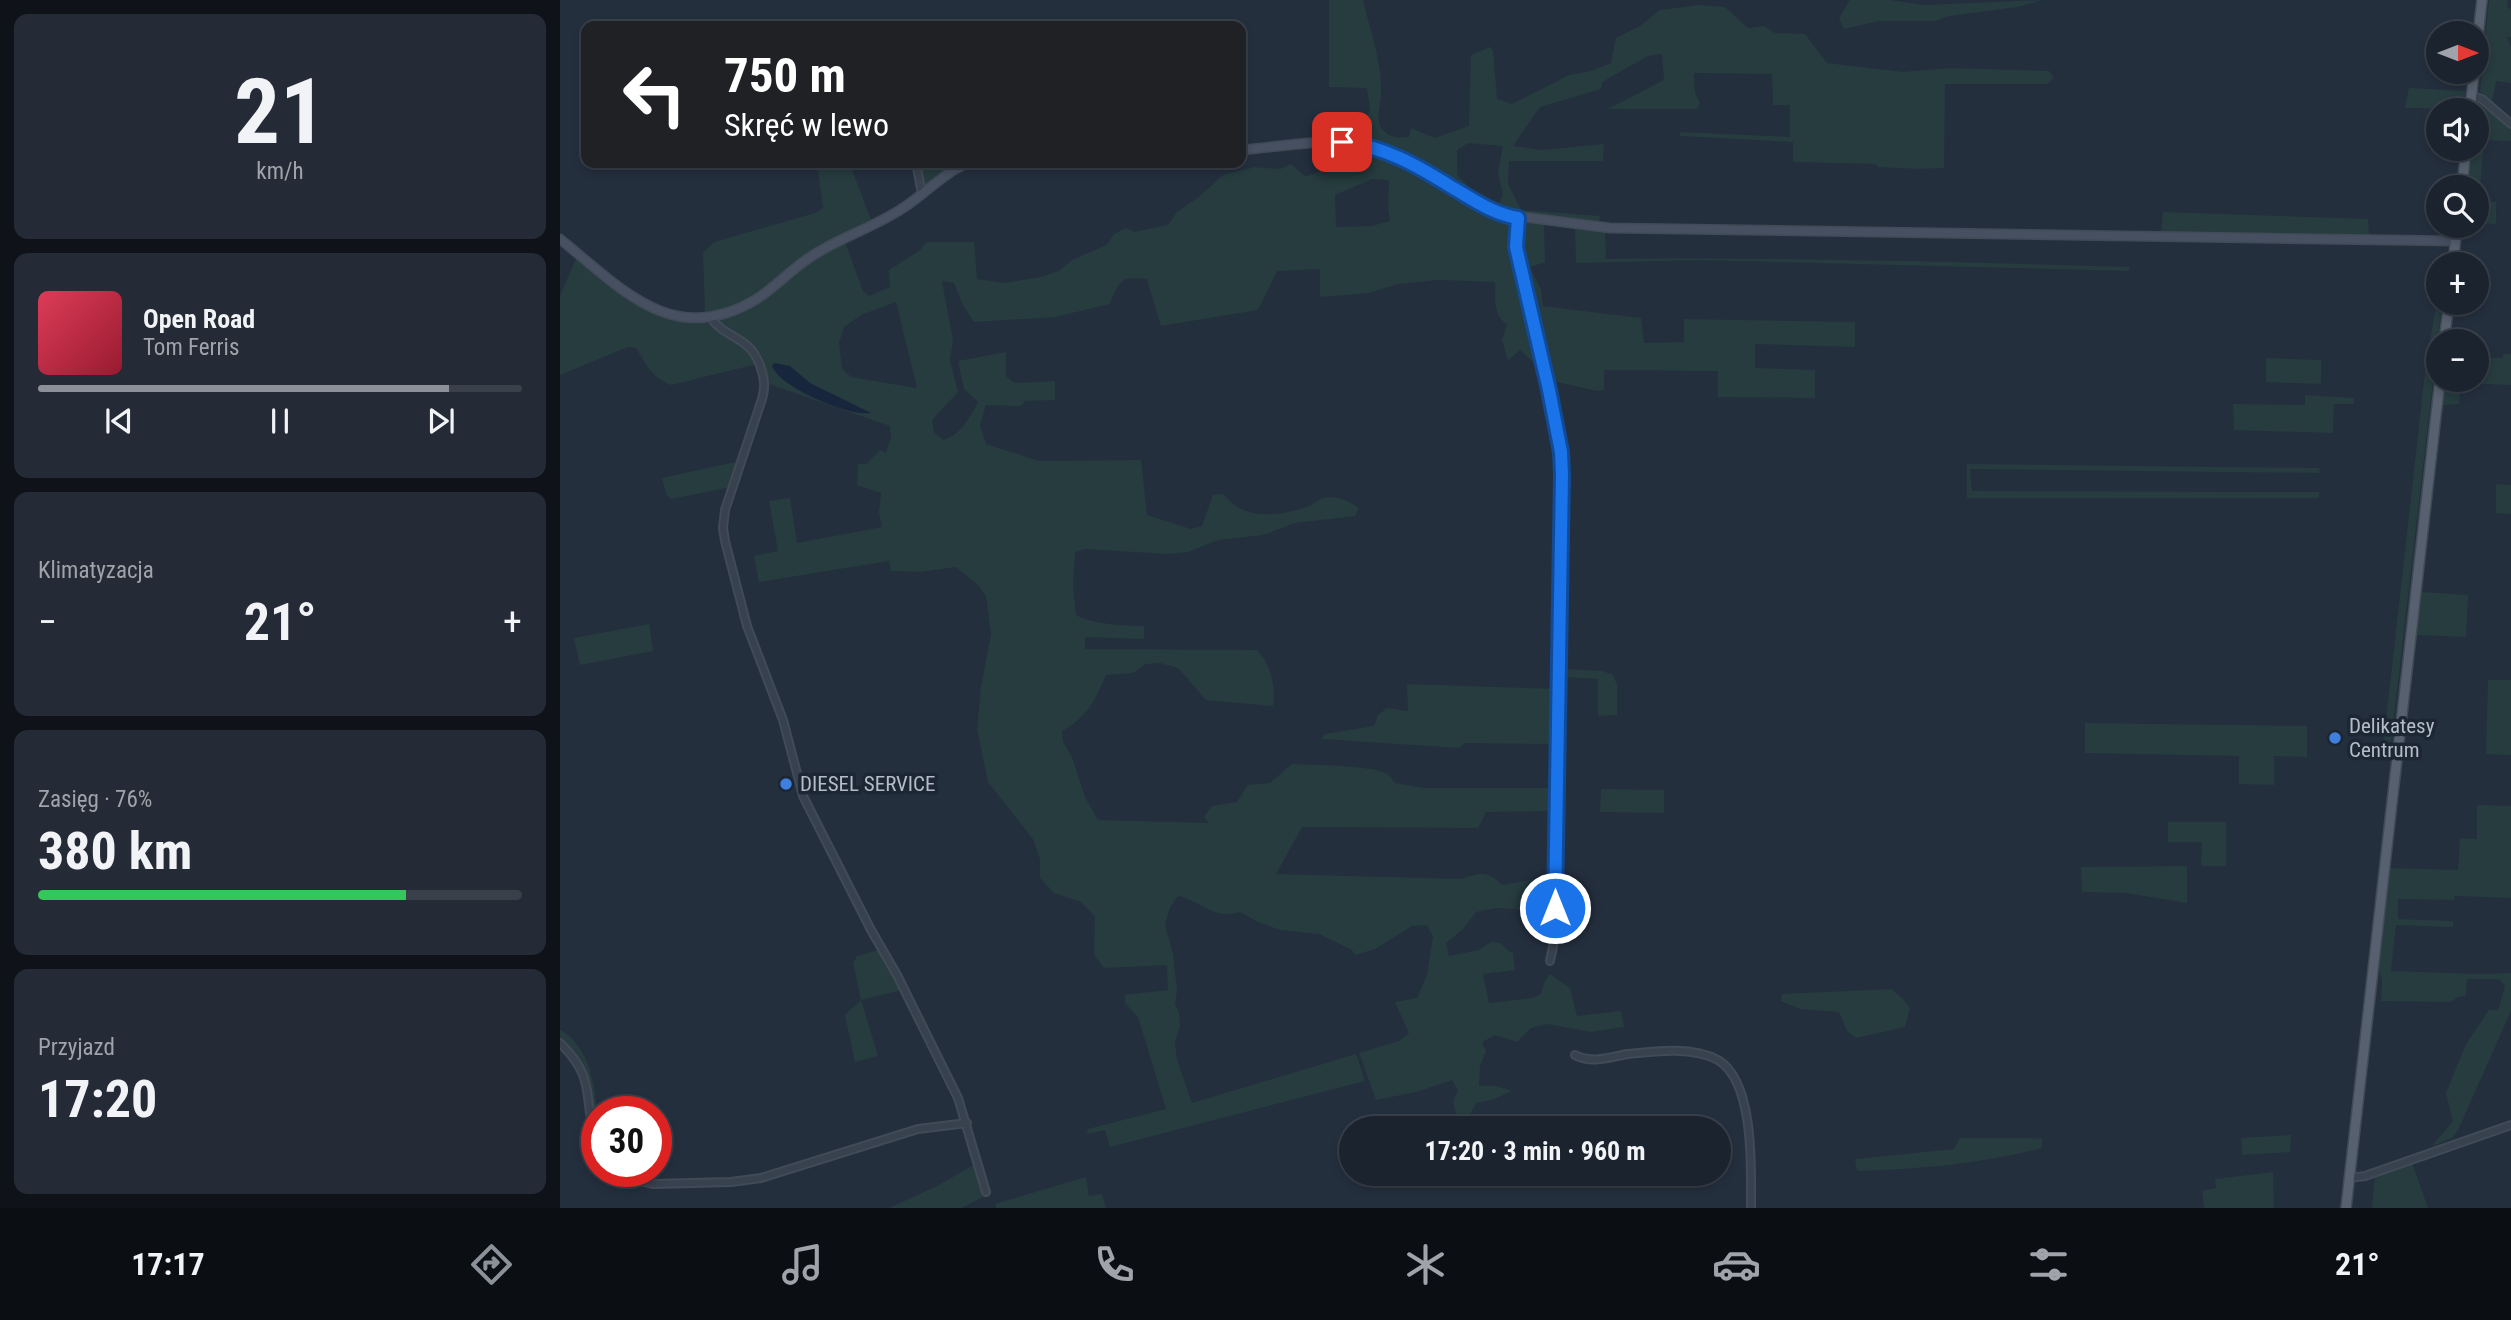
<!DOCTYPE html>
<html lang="pl">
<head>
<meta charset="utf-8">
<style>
  :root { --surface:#1b232e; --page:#242b36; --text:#f1f3f6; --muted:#a0a4aa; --line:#39404a; --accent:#8c9099 }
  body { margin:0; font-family:"Roboto Condensed",sans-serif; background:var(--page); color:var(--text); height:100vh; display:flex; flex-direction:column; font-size:26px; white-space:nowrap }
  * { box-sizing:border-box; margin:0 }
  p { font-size:23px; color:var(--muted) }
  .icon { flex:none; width:38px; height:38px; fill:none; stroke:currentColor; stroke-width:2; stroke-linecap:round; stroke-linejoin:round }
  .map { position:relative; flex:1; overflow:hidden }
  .drawer { display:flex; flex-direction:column; gap:14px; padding:14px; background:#0f1319; width:560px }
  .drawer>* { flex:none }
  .top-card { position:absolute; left:21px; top:21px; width:665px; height:147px; border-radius:14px; box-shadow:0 4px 10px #0003,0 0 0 2px var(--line); background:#202124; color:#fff; overflow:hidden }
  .needle { width:46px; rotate:90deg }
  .controls { position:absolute; left:1866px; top:21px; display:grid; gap:14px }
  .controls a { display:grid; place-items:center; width:63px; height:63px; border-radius:50%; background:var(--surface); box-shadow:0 4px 10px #0003,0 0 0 2px var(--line); font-size:35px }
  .speed { position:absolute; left:21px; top:1096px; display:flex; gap:14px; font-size:35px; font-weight:700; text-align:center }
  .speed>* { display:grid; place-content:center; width:91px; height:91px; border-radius:50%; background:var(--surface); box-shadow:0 4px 10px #0003,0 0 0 2px var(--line); line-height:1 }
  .speed .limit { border:10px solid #d22; background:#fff; color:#111 }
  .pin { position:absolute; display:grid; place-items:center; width:60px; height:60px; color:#fff; margin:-30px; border-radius:14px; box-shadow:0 4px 10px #0006 }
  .me { position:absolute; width:77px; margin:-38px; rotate:0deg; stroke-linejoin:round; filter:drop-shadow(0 0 5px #0008) }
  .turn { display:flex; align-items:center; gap:24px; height:147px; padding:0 28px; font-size:32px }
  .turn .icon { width:91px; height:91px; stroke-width:2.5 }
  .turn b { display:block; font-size:49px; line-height:60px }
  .big { font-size:52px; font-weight:700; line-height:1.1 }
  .drawer .tile { flex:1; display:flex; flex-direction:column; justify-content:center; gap:10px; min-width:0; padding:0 24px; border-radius:14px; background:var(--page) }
  .drawer .dial { align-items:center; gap:0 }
  .dial b { font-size:91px; line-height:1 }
  .song { display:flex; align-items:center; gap:21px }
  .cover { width:84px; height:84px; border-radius:10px; background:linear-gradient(135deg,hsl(350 70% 55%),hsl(350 70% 35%)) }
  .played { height:7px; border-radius:4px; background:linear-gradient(90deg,var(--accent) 85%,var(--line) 85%) }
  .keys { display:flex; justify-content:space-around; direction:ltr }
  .heat { display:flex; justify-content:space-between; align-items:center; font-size:38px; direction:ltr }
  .charge { height:10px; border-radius:5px; background:linear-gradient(90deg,#34c759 76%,var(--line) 0) }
  .trip { position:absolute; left:779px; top:1116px; width:392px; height:70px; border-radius:35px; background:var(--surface); box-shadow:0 4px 10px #0003,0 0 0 2px var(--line); font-weight:700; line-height:70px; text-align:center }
  .tab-bar { display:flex; height:112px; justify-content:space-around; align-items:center; background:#0b0e12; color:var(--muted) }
  .tab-bar .icon { width:49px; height:49px }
  .tab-bar .selected { color:var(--accent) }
  .tab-bar b { font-size:32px; color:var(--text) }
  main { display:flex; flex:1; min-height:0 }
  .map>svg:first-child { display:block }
</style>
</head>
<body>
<main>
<section class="drawer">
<div class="tile dial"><b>21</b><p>km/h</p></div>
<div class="tile">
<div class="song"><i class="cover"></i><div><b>Open Road</b><p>Tom Ferris</p></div></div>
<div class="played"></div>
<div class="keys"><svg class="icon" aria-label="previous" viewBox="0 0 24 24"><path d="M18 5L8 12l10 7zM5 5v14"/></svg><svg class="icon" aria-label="pause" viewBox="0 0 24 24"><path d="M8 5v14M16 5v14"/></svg><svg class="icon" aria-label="next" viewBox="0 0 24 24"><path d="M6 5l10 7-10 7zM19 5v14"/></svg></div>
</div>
<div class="tile"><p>Klimatyzacja</p>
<div class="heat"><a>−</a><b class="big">21°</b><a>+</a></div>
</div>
<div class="tile"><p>Zasięg · 76%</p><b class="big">380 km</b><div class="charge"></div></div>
<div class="tile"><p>Przyjazd</p><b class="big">17:20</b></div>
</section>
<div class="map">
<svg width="1951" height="1208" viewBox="0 0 1951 1208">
  <rect width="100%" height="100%" fill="#242f3e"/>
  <path fill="#263c3f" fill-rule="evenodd" d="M 769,0 L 803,0 C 810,30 822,62 821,93 C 821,105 814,120 823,130 C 830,138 839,138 849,137 L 851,128 L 875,138 L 909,126 L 911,55 L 930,47 L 933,50 L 937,99 L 952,104 L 1009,75 L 1031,71 L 1051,63 L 1056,38 L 1080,26 L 1100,10 L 1139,5 L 1165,7 L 1188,28 L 1204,26 L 1215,33 L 1245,34 L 1267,63 L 1343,72 L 1389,68 L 1489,71 L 1494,78 L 1487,84 L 1385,84 L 1384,168 L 1359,169 L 1318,167 L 1316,164 L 1233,162 L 1233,142 L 1120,136 L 1120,132 L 1230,137 L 1230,105 L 1213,105 L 1212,74 L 1134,73 L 1135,93 L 1140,103 L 1137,109 L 1048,109 L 1104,80 L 1102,54 L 1088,56 L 1042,82 L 1041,89 L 980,107 L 953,146 L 981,150 L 1044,144 L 1043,161 L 949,161 L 948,184 L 961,210 L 1040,216 L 1039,223 C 1009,220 959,219 932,207 C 887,186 849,153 801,138 L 810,109 L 807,88 L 769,87 ZM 908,143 L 943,146 L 938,172 L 943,195 L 939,203 L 913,191 L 897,175 L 897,150 Z
    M 1290,0 L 1330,0 L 1365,5 L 1482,0 L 1458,7 L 1389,16 L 1376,21 L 1319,21 L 1284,29 L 1279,18 Z
    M 1929,0 L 1948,0 L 1947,7 L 1951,9 L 1951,37 L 1947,37 L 1951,47 L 1951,83 L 1936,81 L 1932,102 L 1920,92 Z
    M 1849,88 L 1905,91 L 1904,109 L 1845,108 Z
    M 1918,101 L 1951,128 L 1951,141 L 1924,140 L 1919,200 L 1936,202 L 1936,224 L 1916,223 L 1916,187 L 1907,187 L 1912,149 L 1916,149 Z
    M 808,150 C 849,154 898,196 935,214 C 950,221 968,222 984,223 L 985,262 L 970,267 L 981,290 L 983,306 L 1081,318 L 1084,343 L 1124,342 L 1124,319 L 1295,322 L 1295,347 L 1195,344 L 1195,368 L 1255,370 L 1255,398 L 1158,397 L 1158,371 L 1044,370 L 1044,390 L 1037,391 L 997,382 L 988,373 L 978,353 L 978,357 L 972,361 L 960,350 L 948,360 L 942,340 L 947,324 C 932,315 936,297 935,282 L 878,280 L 839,284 L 808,293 L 760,297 L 760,269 L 717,271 L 698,310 L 601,326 L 587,279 C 561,276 559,280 550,304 L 495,317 L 414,322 L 403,305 L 394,283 L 382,281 L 393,340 L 390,360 L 398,392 L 372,420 L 374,432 L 383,440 C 401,435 410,417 418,402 L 404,389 L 398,361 L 446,352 L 446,376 L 454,383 L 495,381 L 495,400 L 465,401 L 461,406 L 426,405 L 420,425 L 426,444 L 479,461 L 581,460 L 587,515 L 631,529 L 642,526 L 653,495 L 664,494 C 683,522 722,516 749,506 C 754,504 759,499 764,498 C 777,495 789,501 799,508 L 795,516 L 735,523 L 703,535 L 658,540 L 628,552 L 608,554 L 525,549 L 515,552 L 513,587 L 516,615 C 530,624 567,626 584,626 L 584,639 L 525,637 L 525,649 L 697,650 C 711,665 716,686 713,706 L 646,700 L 618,668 L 600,663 L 586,664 L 573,673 L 546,675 C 534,702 528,716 502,731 L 503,742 L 512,757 L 525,797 L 538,820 L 649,823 L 644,817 L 652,806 L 677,802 L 688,785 L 710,783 L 732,764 C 750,765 814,765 827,774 C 831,776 832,780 835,783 L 863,788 L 994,788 L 994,811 L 926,812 L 918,828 L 742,827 L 716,874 L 901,879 C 920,873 927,870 942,885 L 976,879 L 992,883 L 992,907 L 980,911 L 937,908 L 916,912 L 903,929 L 886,943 L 889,956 L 919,950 L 931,942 L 940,943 L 950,952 L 953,952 L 955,970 L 923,974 L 929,1003 L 972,998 L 981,994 L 985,981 L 990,974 L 1010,988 L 1017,1016 L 1061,1011 L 1064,1027 L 1031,1032 L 987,1024 L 971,1028 L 957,1042 L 935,1035 L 922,1042 L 926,1051 L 920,1066 L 919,1086 L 936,1086 L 952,1091 L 932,1100 L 916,1103 L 910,1115 L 897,1116 L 893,1102 L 898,1090 L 892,1080 L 856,1092 L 816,1100 L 799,1053 L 839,1041 L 849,1033 L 835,1002 L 857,998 L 867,975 L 873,937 L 867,925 L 852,926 L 815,949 L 795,955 L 792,950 L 759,934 L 720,930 L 698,922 L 680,912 C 653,920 643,902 618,896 L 610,907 L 605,925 L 613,954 L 617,990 L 615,1004 L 619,1013 L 620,1026 L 615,1041 L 617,1060 L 632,1103 L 796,1054 L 805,1081 L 550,1147 L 545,1130 L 527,1134 L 528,1129 L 606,1109 L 578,1017 L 565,1003 L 565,995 L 608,990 L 607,965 L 544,968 L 534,955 L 535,916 L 521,902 L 494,893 L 480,878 L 480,859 L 473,839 L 428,782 L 417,729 L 421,687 L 431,634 L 426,596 L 419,586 L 396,567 L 360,572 L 331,571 L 329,561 L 199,582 L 194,556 L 218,551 L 209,501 L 230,498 L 237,543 L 322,527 L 319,512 L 321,493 L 297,485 L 298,464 L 306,464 L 320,450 L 326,453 L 331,437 L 330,426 L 209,384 L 202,356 L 190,342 L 158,321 L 185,310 L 249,262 L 285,242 L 303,291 L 309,296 L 330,287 L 329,270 L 360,250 L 367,242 L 414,242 L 417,279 L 444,283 L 481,277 L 499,271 L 512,260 L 547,245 L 554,234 L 566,228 L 574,232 L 608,225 L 617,212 L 640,196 L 663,175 L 694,167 L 720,169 L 731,164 L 745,176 C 754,175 759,171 766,168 C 784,161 791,162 808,150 ZM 812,179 L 829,180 L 828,208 L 830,221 L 812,226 L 776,227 L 775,195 ZM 336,302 L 357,388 L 356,388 L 291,377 L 282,368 L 279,343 L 284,327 L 301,315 Z
    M 276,163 L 286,163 L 292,170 L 312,222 L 247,256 L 207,290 L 185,302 L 145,314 L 143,253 L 154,242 L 255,213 L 263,208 L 258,170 Z
    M 360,163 L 392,165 L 363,187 Z
    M 1603,212 L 1808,219 L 1809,234 L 1601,234 Z
    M 1015,227 L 1045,231 L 1046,259 C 1220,257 1395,262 1569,267 L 1569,271 L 1139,260 L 1016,263 Z
    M 17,256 L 61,295 L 77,305 L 114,320 L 145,322 L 189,349 L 197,364 L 111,385 C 91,377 87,365 76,348 L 68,347 L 0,375 L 0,296 Z
    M 1878,294 L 1878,303 L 1882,303 L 1831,743 L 1824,742 L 1825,729 L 1866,364 Z
    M 1943,354 L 1951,354 L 1951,385 L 1901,383 L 1899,404 L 1882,405 L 1885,380 L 1916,380 L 1916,358 L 1943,358 Z
    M 1706,358 L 1761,360 L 1761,384 L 1706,382 Z
    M 1745,395 L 1794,398 L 1794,404 L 1774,404 L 1773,433 L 1674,430 L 1673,404 L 1745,405 Z
    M 180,461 L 171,487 L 111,499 L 106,494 L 102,478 Z
    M 1407,464 L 1760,468 L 1759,473 L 1410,469 L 1412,491 L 1759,492 L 1759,498 L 1407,498 Z
    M 1936,484 L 1951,485 L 1951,514 L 1936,513 Z
    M 1862,592 L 1908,595 L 1906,637 L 1857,635 Z
    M 89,624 L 93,651 L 20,665 L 14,638 Z
    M 1003,669 L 1041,671 L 1052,674 L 1057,684 L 1057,715 L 1038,716 L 1038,679 L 1003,677 Z
    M 1928,680 L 1951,680 L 1951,755 L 1926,754 Z
    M 847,684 L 996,689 L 994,744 L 905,743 L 899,748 L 762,739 L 765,734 L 814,726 L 818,715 L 827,708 L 848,711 Z
    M 1525,723 L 1747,726 L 1747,757 L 1714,756 L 1714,785 L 1679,784 L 1679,756 L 1525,753 Z
    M 1041,789 L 1104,790 L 1104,813 L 1040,812 Z
    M 1917,805 L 1951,806 L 1951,898 L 1895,896 L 1894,900 L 1838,899 L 1838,919 L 1893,921 L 1893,927 L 1836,925 L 1831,971 L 1919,974 L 1951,973 L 1951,1011 L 1898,1130 L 1892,1138 L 1872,1146 L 1893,1121 L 1886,1093 L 1906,1044 L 1929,1010 L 1938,1010 L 1945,986 L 1939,979 L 1907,979 L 1906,996 L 1898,997 L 1891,1002 L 1821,1001 L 1822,980 L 1818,966 L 1829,868 L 1898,870 L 1900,838 L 1917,839 Z
    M 1608,822 L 1666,822 L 1666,866 L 1641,866 L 1642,842 L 1608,842 Z
    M 1627,866 L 1627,903 L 1566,893 L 1522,892 L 1521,867 Z
    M 318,950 L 342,990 L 301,1000 L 318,1056 L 295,1062 L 285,1015 L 301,1000 L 293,963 L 297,956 Z
    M 1331,989 L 1342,998 L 1350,1008 L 1345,1027 L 1296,1038 L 1287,1031 L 1279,1012 L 1240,1009 L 1221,1001 L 1222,994 Z
    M 0,1030 C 32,1046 37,1095 37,1127 L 27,1072 L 0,1039 Z
    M 1731,1135 L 1730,1152 L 1682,1155 L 1681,1138 Z
    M 1400,1138 L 1473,1138 L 1482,1139 L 1482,1148 C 1420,1164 1361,1169 1297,1171 L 1295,1159 L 1394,1149 Z
    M 1852,1163 L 1868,1208 L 1812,1208 L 1815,1177 Z
    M 415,1164 L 423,1197 L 401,1208 L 329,1208 L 377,1186 Z
    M 1713,1172 L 1714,1208 L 1644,1208 L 1642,1191 L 1656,1188 L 1655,1179 Z
    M 526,1177 L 529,1196 L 542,1194 L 546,1208 L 436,1208 L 435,1204 Z"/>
  <path fill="#17263c" d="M 215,363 L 230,366 L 250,383 L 311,413 C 291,417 217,387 212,365 Z"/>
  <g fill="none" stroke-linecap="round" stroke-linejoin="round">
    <g stroke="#414a57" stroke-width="10">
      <path id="street" d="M 1912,96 L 1922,99 L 1951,124
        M 356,163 L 362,194
        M 958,218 L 956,247 L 989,390 L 1001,452 L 1002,475 L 995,937 L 990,961
        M 150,317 C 168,342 192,334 202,372 C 205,381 205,389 202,399 L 165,510 L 163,528 L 165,541 L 187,626 L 223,720 L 243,796 L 311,930 L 337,975 L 398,1098 L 426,1192
        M 0,1043 C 39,1081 21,1099 37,1141
        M 1015,1055 C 1032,1064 1050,1057 1068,1054 C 1095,1051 1133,1046 1158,1060 C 1195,1082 1191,1170 1191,1208
        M 61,1171 L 72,1179 L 93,1184 L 171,1182 L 201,1178 L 358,1129 L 407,1123
        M 1789,1178 L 1805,1176 L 1951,1125"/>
    </g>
    <g stroke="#414a57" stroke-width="11">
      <path id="secondary" d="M 681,150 C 721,147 766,137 806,145 C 825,150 843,159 861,168 C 888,183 912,203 941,214 L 1050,228 L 1896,241
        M 0,239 C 60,287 112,349 195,300 C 215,288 230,270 249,258 C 278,238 313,228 343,208 C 365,194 383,173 408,163"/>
    </g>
    <g stroke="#414a57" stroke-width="12">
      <path id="primary" d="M 1916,54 L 1922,0
        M 1910,110 L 1914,72
        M 1902,187 L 1906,149
        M 1893,264 L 1897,226
        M 1884,341 L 1889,303
        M 1786,1208 L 1880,380"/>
    </g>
    <use href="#street" stroke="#38414e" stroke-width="6"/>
    <use href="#secondary" stroke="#465061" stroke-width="8"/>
    <use href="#primary" stroke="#56606e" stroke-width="9"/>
  </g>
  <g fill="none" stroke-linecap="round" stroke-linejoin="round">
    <g stroke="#114b97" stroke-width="18">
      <path id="route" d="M 782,142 C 824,146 858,166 893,188 C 914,200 933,214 958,218 L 956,247 L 989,390 L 1001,452 L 1002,475 L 995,908"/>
    </g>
    <use href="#route" stroke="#1a73e8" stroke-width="12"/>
  </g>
  <g fill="#3f7fe0" stroke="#1d2633" stroke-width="2.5">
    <circle cx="1775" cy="738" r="7"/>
    <circle cx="226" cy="784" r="7"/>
  </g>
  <g text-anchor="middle" stroke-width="7" stroke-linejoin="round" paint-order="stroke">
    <g font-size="21" fill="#b4bcc9" stroke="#1d2633" text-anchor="start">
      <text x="1789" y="733">Delikatesy<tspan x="1789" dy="24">Centrum</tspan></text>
      <text x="240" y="791">DIESEL SERVICE</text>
    </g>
  </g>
</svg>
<div class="controls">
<a><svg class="needle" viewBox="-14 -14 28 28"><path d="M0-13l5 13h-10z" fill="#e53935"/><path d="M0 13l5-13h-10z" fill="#a0a4aa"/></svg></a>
<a><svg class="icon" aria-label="sound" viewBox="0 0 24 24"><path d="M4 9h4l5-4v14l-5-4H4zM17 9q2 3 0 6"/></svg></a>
<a><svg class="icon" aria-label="search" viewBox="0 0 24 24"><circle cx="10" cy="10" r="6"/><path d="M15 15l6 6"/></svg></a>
<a>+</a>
<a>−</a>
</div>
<div class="speed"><div class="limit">30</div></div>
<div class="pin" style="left:782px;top:142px;background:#d93025"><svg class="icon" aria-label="arrive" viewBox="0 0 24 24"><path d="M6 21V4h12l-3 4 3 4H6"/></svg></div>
<svg class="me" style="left:995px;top:908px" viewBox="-20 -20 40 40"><circle r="17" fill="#1a73e8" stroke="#fff" stroke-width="3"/><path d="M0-11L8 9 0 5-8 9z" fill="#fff"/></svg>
<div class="trip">17:20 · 3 min · 960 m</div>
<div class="top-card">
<div class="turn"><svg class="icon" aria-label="left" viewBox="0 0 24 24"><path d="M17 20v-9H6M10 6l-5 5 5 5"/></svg><div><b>750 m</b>Skręć w lewo</div></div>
</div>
</div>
</main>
<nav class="tab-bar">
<b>17:17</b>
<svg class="icon selected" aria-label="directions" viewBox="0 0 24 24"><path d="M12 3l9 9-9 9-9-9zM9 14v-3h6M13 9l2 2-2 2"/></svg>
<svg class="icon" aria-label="music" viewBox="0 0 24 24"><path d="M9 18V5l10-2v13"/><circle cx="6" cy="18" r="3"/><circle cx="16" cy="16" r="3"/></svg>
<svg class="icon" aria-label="phone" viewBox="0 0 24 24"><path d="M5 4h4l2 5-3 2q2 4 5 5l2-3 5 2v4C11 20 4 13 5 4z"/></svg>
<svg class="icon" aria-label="climate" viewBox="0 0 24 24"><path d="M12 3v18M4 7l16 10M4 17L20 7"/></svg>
<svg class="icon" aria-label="car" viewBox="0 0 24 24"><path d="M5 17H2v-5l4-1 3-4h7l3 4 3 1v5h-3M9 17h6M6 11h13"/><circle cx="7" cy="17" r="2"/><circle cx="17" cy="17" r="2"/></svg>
<svg class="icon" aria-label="filters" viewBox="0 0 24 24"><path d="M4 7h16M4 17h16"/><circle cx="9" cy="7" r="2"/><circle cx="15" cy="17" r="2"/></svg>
<b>21°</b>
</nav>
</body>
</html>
